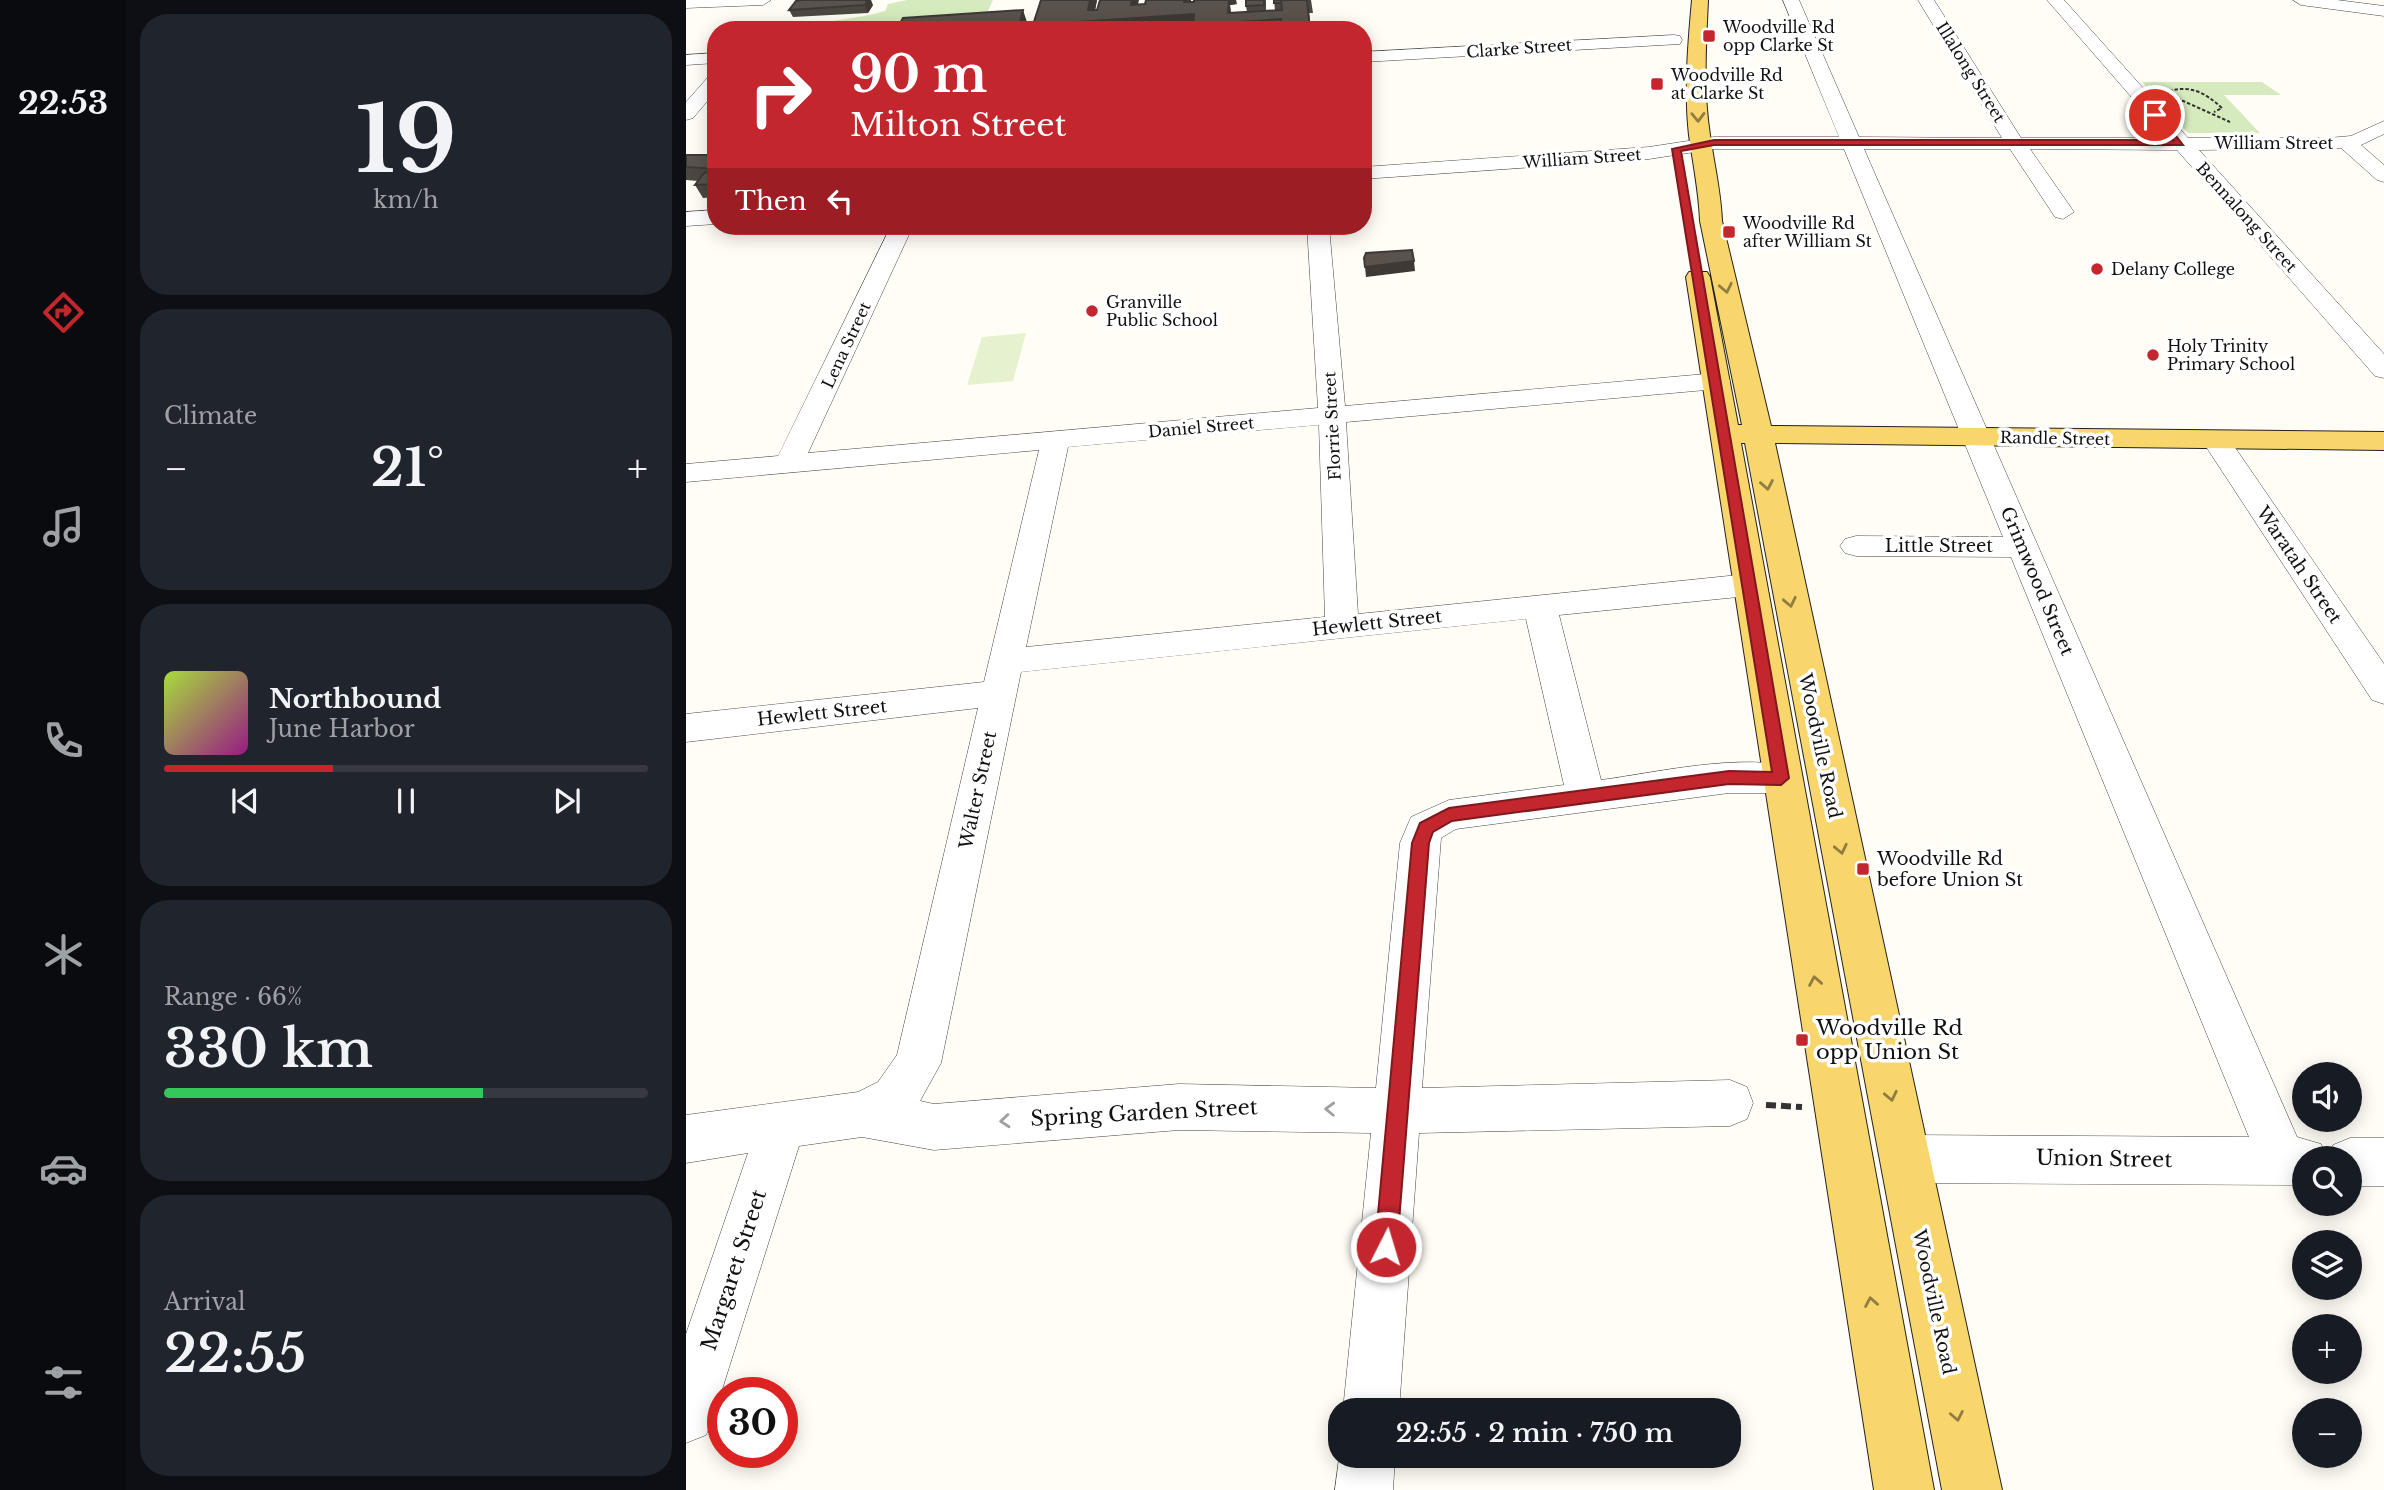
<!DOCTYPE html>
<html lang="en">
<head>
<meta charset="utf-8">
<style>
  :root { --surface:#171b24; --page:#20242c; --text:#f1f3f6; --muted:#9ea1a6; --line:#363941; --accent:#c4262e }
  body { margin:0; font-family:"Libre Baskerville",serif; background:var(--page); color:var(--text); height:100vh; display:flex; flex-direction:column; font-size:26px; white-space:nowrap }
  * { box-sizing:border-box; margin:0 }
  p { font-size:23px; color:var(--muted) }
  .icon { flex:none; width:38px; height:38px; fill:none; stroke:currentColor; stroke-width:2; stroke-linecap:round; stroke-linejoin:round }
  .map { position:relative; flex:1; overflow:hidden }
  .panel { display:flex; flex-direction:column; gap:14px; padding:14px; background:#0d0f14; width:560px }
  .panel>* { flex:none }
  .top-card { position:absolute; left:21px; top:21px; width:665px; height:214px; border-radius:28px; box-shadow:0 4px 18px #0003; background:#c4262e; color:#fff; overflow:hidden }
  .buttons { position:absolute; left:1606px; top:1062px; display:grid; gap:14px }
  .buttons a { display:grid; place-items:center; width:70px; height:70px; border-radius:50%; background:var(--surface); box-shadow:0 4px 18px #0003; font-size:35px }
  .speed { position:absolute; left:21px; top:1377px; display:flex; gap:14px; font-size:35px; font-weight:700; text-align:center }
  .speed>* { display:grid; place-content:center; width:91px; height:91px; border-radius:50%; background:var(--surface); box-shadow:0 4px 18px #0003; line-height:1 }
  .speed .limit { border:10px solid #d22; background:#fff; color:#111 }
  .pin { position:absolute; display:grid; place-items:center; width:60px; height:60px; color:#fff; margin:-30px; border:4px solid #fff; border-radius:50%; box-shadow:0 2px 7px #0007 }
  .me { position:absolute; width:77px; margin:-38px; rotate:5deg; stroke-linejoin:round; filter:drop-shadow(0 0 5px #0008) }
  .turn { display:flex; align-items:center; gap:24px; height:147px; padding:0 28px; font-size:32px }
  .turn .icon { width:91px; height:91px; stroke-width:2.5 }
  .turn b { display:block; font-size:49px; line-height:60px }
  .then { display:flex; align-items:center; height:66px; padding:0 28px; background:#0003; gap:14px; font-size:26px }
  .big { font-size:52px; font-weight:600; line-height:1.1 }
  .panel .card { flex:1; display:flex; flex-direction:column; justify-content:center; gap:10px; min-width:0; padding:0 24px; border-radius:28px; background:var(--page) }
  .panel .dial { align-items:center; gap:0 }
  .dial b { font-size:91px; line-height:1 }
  .song { display:flex; align-items:center; gap:21px }
  .cover { width:84px; height:84px; border-radius:10px; background:linear-gradient(135deg,hsl(80 70% 55%),hsl(310 70% 35%)) }
  .played { height:7px; border-radius:4px; background:linear-gradient(90deg,var(--accent) 35%,var(--line) 35%) }
  .keys { display:flex; justify-content:space-around; direction:ltr }
  .heat { display:flex; justify-content:space-between; align-items:center; font-size:38px; direction:ltr }
  .charge { height:10px; border-radius:5px; background:linear-gradient(90deg,#34c759 66%,var(--line) 0) }
  .trip { position:absolute; left:642px; top:1398px; width:413px; height:70px; border-radius:28px; background:var(--surface); box-shadow:0 4px 18px #0003; font-weight:600; line-height:70px; text-align:center }
  main { display:flex; flex:1; min-height:0 }
  .tabs { display:flex; flex-direction:column; width:126px; justify-content:space-around; align-items:center; background:#090b0e; color:var(--muted) }
  .tabs .icon { width:49px; height:49px }
  .tabs .current { color:var(--accent) }
  .tabs b { font-size:32px; color:var(--text) }
  .map>svg:first-child { display:block }
</style>
</head>
<body>
<main>
<nav class="tabs">
<b>22:53</b>
<svg class="icon current" aria-label="directions" viewBox="0 0 24 24"><path d="M12 3l9 9-9 9-9-9zM9 14v-3h6M13 9l2 2-2 2"/></svg>
<svg class="icon" aria-label="music" viewBox="0 0 24 24"><path d="M9 18V5l10-2v13"/><circle cx="6" cy="18" r="3"/><circle cx="16" cy="16" r="3"/></svg>
<svg class="icon" aria-label="phone" viewBox="0 0 24 24"><path d="M5 4h4l2 5-3 2q2 4 5 5l2-3 5 2v4C11 20 4 13 5 4z"/></svg>
<svg class="icon" aria-label="climate" viewBox="0 0 24 24"><path d="M12 3v18M4 7l16 10M4 17L20 7"/></svg>
<svg class="icon" aria-label="car" viewBox="0 0 24 24"><path d="M5 17H2v-5l4-1 3-4h7l3 4 3 1v5h-3M9 17h6M6 11h13"/><circle cx="7" cy="17" r="2"/><circle cx="17" cy="17" r="2"/></svg>
<svg class="icon" aria-label="filters" viewBox="0 0 24 24"><path d="M4 7h16M4 17h16"/><circle cx="9" cy="7" r="2"/><circle cx="15" cy="17" r="2"/></svg>
</nav>
<section class="panel">
<div class="card dial"><b>19</b><p>km/h</p></div>
<div class="card"><p>Climate</p>
<div class="heat"><a>−</a><b class="big">21°</b><a>+</a></div>
</div>
<div class="card">
<div class="song"><i class="cover"></i><div><b>Northbound</b><p>June Harbor</p></div></div>
<div class="played"></div>
<div class="keys"><svg class="icon" aria-label="previous" viewBox="0 0 24 24"><path d="M18 5L8 12l10 7zM5 5v14"/></svg><svg class="icon" aria-label="pause" viewBox="0 0 24 24"><path d="M8 5v14M16 5v14"/></svg><svg class="icon" aria-label="next" viewBox="0 0 24 24"><path d="M6 5l10 7-10 7zM19 5v14"/></svg></div>
</div>
<div class="card"><p>Range · 66%</p><b class="big">330 km</b><div class="charge"></div></div>
<div class="card"><p>Arrival</p><b class="big">22:55</b></div>
</section>
<div class="map">
<svg width="1698" height="1490" viewBox="0 0 1698 1490">
  <rect width="100%" height="100%" fill="#fffdf5"/>
  <path fill="#d5ebbd" d="M 221,0 L 307,0 L 301,13 L 216,30 L 90,30 L 184,15 L 199,11 L 202,4 Z
    M 1456,82 L 1576,82 L 1595,95 L 1538,95 L 1574,133 L 1502,133 Z"/>
  <path fill="#e6f2cf" d="M 340,333 L 327,381 L 281,385 L 296,337 Z"/>
  <g fill="none" stroke-linecap="round" stroke-linejoin="round">
    <g stroke="#444" stroke-width="1">
      <path id="minor" d="M 0,0 L 85,0 L 77,5 L 0,8 Z
        M 1097,0 L 1113,0 L 1173,137 L 1316,138 L 1232,0 L 1248,0 L 1335,138 L 1481,138 L 1361,0 L 1378,0 L 1502,138 L 1642,138 L 1665,136 L 1698,121 L 1698,134 L 1675,145 L 1698,165 L 1698,182 L 1691,180 L 1655,148 L 1513,150 L 1698,354 L 1698,378 L 1689,376 L 1491,150 L 1344,149 L 1388,212 L 1377,219 L 1369,217 L 1324,149 L 1178,149 L 1611,1137 L 1635,1144 L 1641,1158 L 1647,1145 L 1664,1138 L 1698,1138 L 1698,1186 L 1664,1186 L 1664,1158 L 1619,1158 L 1618,1185 L 1218,1183 L 1201,1176 L 1194,1159 L 1201,1142 L 1218,1135 L 1563,1137 L 1325,557 L 1170,556 L 1159,553 L 1154,546 L 1159,539 L 1170,536 L 1317,537 L 1158,149 L 1028,149 L 963,159 L 677,179 L 677,167 L 963,147 L 1028,137 L 1153,137 Z
        M 1607,0 L 1651,0 L 1698,6 L 1698,16 L 1615,5 Z
        M 988,35 L 994,36 L 996,40 L 994,44 L 677,62 L 677,52 Z
        M 30,53 L 30,63 L 0,65 L 0,55 Z
        M 30,74 L 30,91 L 7,118 L 0,120 L 0,102 L 24,75 Z
        M 30,210 L 30,224 L 0,226 L 0,212 Z
        M 205,226 L 227,226 L 122,453 L 632,408 L 621,226 L 643,226 L 659,406 L 1031,373 L 1040,375 L 1044,381 L 1040,387 L 1031,389 L 660,422 L 672,614 L 1062,574 L 1073,577 L 1078,585 L 1073,593 L 1062,596 L 873,615 L 915,780 C 967,773 1059,752 1108,768 L 1114,778 L 1108,788 L 1095,793 L 1043,793 L 770,829 L 755,838 L 736,1088 L 1044,1080 L 1061,1087 L 1067,1103 L 1061,1119 L 1044,1126 L 733,1133 L 713,1410 L 657,1410 L 685,1133 L 493,1130 L 248,1150 L 176,1137 L 113,1146 L 28,1415 L 20,1435 L 0,1443 L 0,1334 L 62,1153 L 0,1163 L 0,1115 L 172,1092 L 192,1082 L 211,1055 L 292,708 L 0,742 L 0,714 L 298,682 L 353,450 L 0,482 L 0,464 L 92,456 ZM 633,425 L 639,617 L 340,647 L 382,447 ZM 840,619 L 878,785 L 763,800 L 725,817 L 714,843 L 690,1088 L 493,1084 L 248,1104 L 234,1101 L 255,1063 L 335,672 Z
        M 1529,431 L 1539,433 L 1698,664 L 1698,704 L 1686,700 L 1515,439 L 1519,433 Z
        M 654,1451 L 654,1456 L 709,1456 L 707,1490 L 649,1490 Z"/>
    </g>
    <g stroke="#222" stroke-width="2">
      <path id="major" d="M 1006,0 L 1022,0 C 1020,44 1017,91 1024,135 C 1028,164 1035,192 1036,221 L 1085,426 L 1698,432 L 1698,450 L 1089,443 L 1316,1490 L 1256,1490 L 1059,443 L 1055,443 L 1248,1490 L 1188,1490 L 1000,277 L 1003,272 L 1021,272 L 1024,277 L 1052,425 L 1056,425 L 1014,221 C 1013,192 1007,164 1003,135 C 998,91 1002,44 1006,0 Z"/>
    </g>
    <path stroke="#333" stroke-width="2" stroke-dasharray="3.5 2" stroke-linecap="butt" d="M 1483,91 C 1506,85 1519,93 1536,108 L 1528,112
      M 1486,96 L 1544,122"/>
    <path stroke="#333" stroke-width="6" stroke-dasharray="10 5" stroke-linecap="butt" d="M 1080,1105 L 1116,1107"/>
    <use href="#minor" fill="#fff" fill-rule="evenodd"/>
    <use href="#major" fill="#f9d66b" fill-rule="evenodd"/>
  </g>
  <path fill="#4d4742" d="M 355,0 L 411,0 L 409,10 L 459,4 L 460,0 L 505,0 L 504,2 L 551,4 L 544,5 L 545,13 L 561,12 L 560,6 L 580,0 L 580,11 L 589,11 L 588,0 L 625,0 L 627,13 L 623,13 L 625,30 L 348,30 Z
    M 187,5 L 182,13 L 107,17 L 103,10 Z
    M 341,22 L 338,30 L 211,29 Z
    M 0,155 L 30,155 L 30,197 L 17,198 L 9,185 L 12,181 L 0,180 Z"/>
  <path fill="#3f3936" d="M 182,0 L 185,0 L 187,5 L 182,13 L 179,5 Z
    M 404,0 L 411,0 L 407,21 L 445,5 L 446,0 L 453,0 L 449,18 L 498,2 L 498,0 L 505,0 L 501,15 L 508,14 L 511,29 L 348,30 L 347,25 L 402,10 Z
    M 535,0 L 550,0 L 551,4 L 544,5 L 545,15 L 537,16 Z
    M 337,10 L 341,22 L 338,30 L 336,30 L 334,22 Z
    M 728,261 L 729,271 L 680,277 L 679,267 Z"/>
  <path fill="#5a524d" stroke="#3f3936" stroke-width="2" d="M 115,0 L 182,0 L 179,5 L 103,10 L 110,1 Z
    M 355,0 L 404,0 L 402,10 L 411,10 L 414,0 L 446,0 L 445,5 L 459,4 L 460,0 L 498,0 L 498,2 L 508,2 L 508,0 L 543,0 L 542,13 L 596,10 L 595,0 L 621,0 L 624,30 L 595,30 L 595,19 L 539,23 L 539,30 L 507,30 L 508,14 L 347,25 Z
    M 560,0 L 578,0 L 578,5 L 560,6 Z
    M 588,0 L 595,0 L 595,3 L 588,3 Z
    M 337,10 L 334,22 L 211,29 L 217,18 Z
    M 502,24 L 502,30 L 397,30 Z
    M 0,155 L 30,155 L 30,169 L 0,167 Z
    M 30,169 L 30,184 L 9,185 L 18,173 Z
    M 726,250 L 728,261 L 679,267 L 678,258 L 680,253 Z"/>
  <defs><path id="oneway-chevron" d="M-2-3.5L2.5 0L-2 3.5" fill="none" stroke-width="1.6" stroke-linecap="round" stroke-linejoin="round" transform="scale(1.75)"/></defs>
  <g stroke="#917d42">
    <use href="#oneway-chevron" transform="translate(1012 117) rotate(89)"/>
    <use href="#oneway-chevron" transform="translate(1040 288) rotate(78)"/>
    <use href="#oneway-chevron" transform="translate(1081 485) rotate(80)"/>
    <use href="#oneway-chevron" transform="translate(1104 602) rotate(78)"/>
    <use href="#oneway-chevron" transform="translate(1155 849) rotate(78)"/>
    <use href="#oneway-chevron" transform="translate(1129 981) rotate(-100)"/>
    <use href="#oneway-chevron" transform="translate(1205 1096) rotate(78)"/>
    <use href="#oneway-chevron" transform="translate(1185 1302) rotate(-100)"/>
    <use href="#oneway-chevron" transform="translate(1271 1416) rotate(79)"/>
  </g>
  <g stroke="#a0a0a0">
    <use href="#oneway-chevron" transform="translate(644 1109) rotate(-178)"/>
    <use href="#oneway-chevron" transform="translate(319 1121) rotate(175)"/>
  </g>
  <path fill="#c4262e" stroke="#7f191e" stroke-width="2" d="M 1467,113 L 1472,113 L 1497,145 L 1028,145 L 995,151 L 1103,778 L 1095,785 L 1043,784 L 766,821 L 747,832 L 743,843 L 711,1247 L 708,1255 L 700,1258 L 692,1255 L 689,1247 L 726,843 L 734,823 L 763,808 L 1043,771 L 1086,772 L 986,149 L 1028,140 L 1487,140 Z"/>
  <g fill="#c4262e" stroke="#fff" stroke-width="2.5">
    <rect x="1016" y="29" width="14" height="14" rx="3.5"/>
    <rect x="964" y="77" width="14" height="14" rx="3.5"/>
    <rect x="1036" y="225" width="14" height="14" rx="3.5"/>
    <circle cx="1411" cy="269" r="7"/>
    <circle cx="406" cy="311" r="7"/>
    <circle cx="1467" cy="355" r="7"/>
    <rect x="1170" y="862" width="14" height="14" rx="3.5"/>
    <rect x="1109" y="1033" width="14" height="14" rx="3.5"/>
  </g>
  <g text-anchor="middle" stroke-width="7" stroke-linejoin="round" paint-order="stroke">
    <g font-size="16" fill="#111" stroke="#fff" text-anchor="start">
      <text x="1037" y="33">Woodville Rd<tspan x="1037" dy="18">opp Clarke St</tspan></text>
      <text x="985" y="81">Woodville Rd<tspan x="985" dy="18">at Clarke St</tspan></text>
      <text x="1057" y="229">Woodville Rd<tspan x="1057" dy="18">after William St</tspan></text>
      <text x="1425" y="275">Delany College</text>
      <text x="420" y="308">Granville<tspan x="420" dy="18">Public School</tspan></text>
      <text x="1481" y="352">Holy Trinity<tspan x="1481" dy="18">Primary School</tspan></text>
    </g>
    <g font-size="16" fill="#111" stroke="#fff">
      <text transform="translate(833 48) rotate(-4)" y="6">Clarke Street</text>
      <text transform="translate(1285 72) rotate(58)" y="6">Illalong Street</text>
      <text x="1588" y="149">William Street</text>
      <text transform="translate(896 158) rotate(-4)" y="6">William Street</text>
      <text transform="translate(1561 217) rotate(48)" y="6">Bennalong Street</text>
      <text transform="translate(160 345) rotate(-65)" y="6">Lena Street</text>
      <text transform="translate(646 426) rotate(-93)" y="6">Florrie Street</text>
      <text transform="translate(515 427) rotate(-5)" y="6">Daniel Street</text>
      <text transform="translate(1369 438) rotate(1)" y="6">Randle Street</text>
    </g>
    <g font-size="18" fill="#111" stroke="#fff">
      <text x="1253" y="552">Little Street</text>
      <text transform="translate(1613 565) rotate(56)" y="6">Waratah Street</text>
      <text transform="translate(1351 581) rotate(67)" y="6">Grimwood Street</text>
      <text transform="translate(691 623) rotate(-6)" y="6">Hewlett Street</text>
      <text transform="translate(136 713) rotate(-6)" y="6">Hewlett Street</text>
      <text transform="translate(1134 746) rotate(78)" y="6">Woodville Road</text>
      <text transform="translate(292 790) rotate(-78)" y="6">Walter Street</text>
      <text transform="translate(1248 1302) rotate(78)" y="6">Woodville Road</text>
    </g>
    <g font-size="18" fill="#111" stroke="#fff" text-anchor="start">
      <text x="1191" y="865">Woodville Rd<tspan x="1191" dy="21">before Union St</tspan></text>
    </g>
    <g font-size="21" fill="#111" stroke="#fff" text-anchor="start">
      <text x="1130" y="1035">Woodville Rd<tspan x="1130" dy="24">opp Union St</tspan></text>
    </g>
    <g font-size="21" fill="#111" stroke="#fff">
      <text transform="translate(458 1113) rotate(-3)" y="7">Spring Garden Street</text>
      <text transform="translate(1418 1159) rotate(1)" y="7">Union Street</text>
      <text transform="translate(48 1270) rotate(-72)" y="7">Margaret Street</text>
    </g>
  </g>
</svg>
<div class="buttons">
<a><svg class="icon" aria-label="sound" viewBox="0 0 24 24"><path d="M4 9h4l5-4v14l-5-4H4zM17 9q2 3 0 6"/></svg></a>
<a><svg class="icon" aria-label="search" viewBox="0 0 24 24"><circle cx="10" cy="10" r="6"/><path d="M15 15l6 6"/></svg></a>
<a><svg class="icon" aria-label="layers" viewBox="0 0 24 24"><path d="M12 4l9 5-9 5-9-5zM3 14l9 5 9-5"/></svg></a>
<a>+</a>
<a>−</a>
</div>
<div class="speed"><div class="limit">30</div></div>
<div class="pin" style="left:1469px;top:115px;background:#d93025"><svg class="icon" aria-label="arrive" viewBox="0 0 24 24"><path d="M6 21V4h12l-3 4 3 4H6"/></svg></div>
<svg class="me" style="left:700px;top:1247px" viewBox="-20 -20 40 40"><circle r="17" fill="#c4262e" stroke="#fff" stroke-width="3"/><path d="M0-11L8 9 0 5-8 9z" fill="#fff"/></svg>
<div class="trip">22:55 · 2 min · 750 m</div>
<div class="top-card">
<div class="turn"><svg class="icon" aria-label="right" viewBox="0 0 24 24"><path d="M7 20v-9h11M14 6l5 5-5 5"/></svg><div><b>90 m</b>Milton Street</div></div>
<div class="then">Then<svg class="icon" aria-label="left" viewBox="0 0 24 24"><path d="M17 20v-9H6M10 6l-5 5 5 5"/></svg></div>
</div>
</div>
</main>
</body>
</html>
